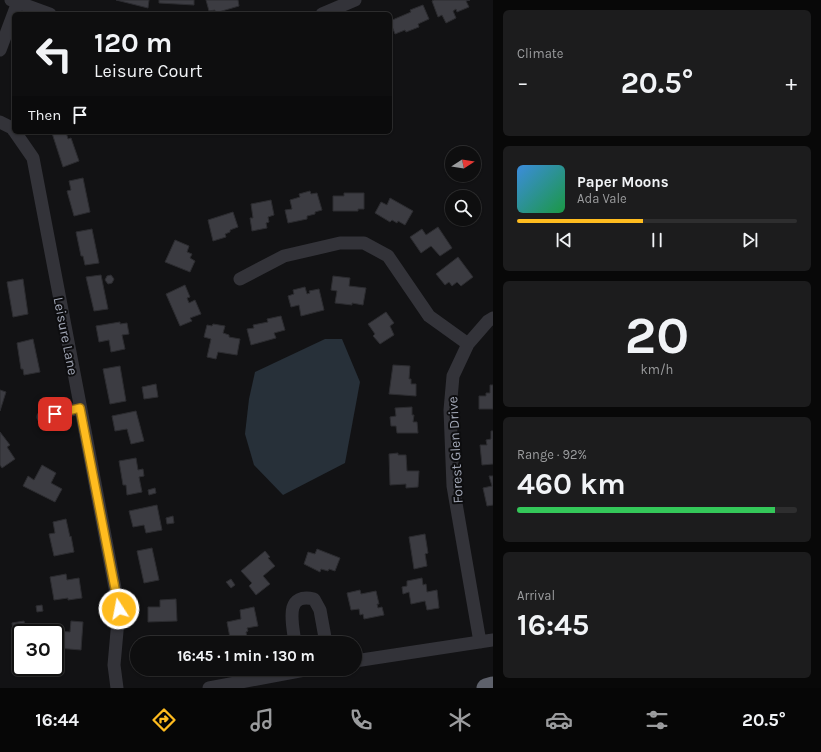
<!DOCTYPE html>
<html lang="en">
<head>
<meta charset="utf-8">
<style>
  :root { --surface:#0e0e0f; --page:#1c1c1d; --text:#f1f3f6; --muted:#9b9c9e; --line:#2e2e2f; --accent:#ffbc1f }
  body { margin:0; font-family:Karla,sans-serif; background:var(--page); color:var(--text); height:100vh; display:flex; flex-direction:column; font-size:15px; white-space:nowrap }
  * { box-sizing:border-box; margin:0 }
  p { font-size:13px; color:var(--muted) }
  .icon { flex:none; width:22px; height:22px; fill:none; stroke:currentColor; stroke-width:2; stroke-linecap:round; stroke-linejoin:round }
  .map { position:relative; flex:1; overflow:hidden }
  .panel { display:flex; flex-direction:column; gap:10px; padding:10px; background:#080808; width:328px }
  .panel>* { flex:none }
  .guide { position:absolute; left:12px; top:12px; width:380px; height:122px; border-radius:6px; box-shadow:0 1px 3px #0004,0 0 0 1px var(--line); background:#0e0e0f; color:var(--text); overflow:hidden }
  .needle { width:26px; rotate:78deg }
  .fabs { position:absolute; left:445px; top:146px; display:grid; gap:8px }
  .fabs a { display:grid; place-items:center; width:36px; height:36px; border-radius:50%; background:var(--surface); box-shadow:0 1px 3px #0004,0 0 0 1px var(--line); font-size:20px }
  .speed { position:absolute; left:12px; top:624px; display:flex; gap:8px; font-size:20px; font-weight:700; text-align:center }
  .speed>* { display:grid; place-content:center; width:52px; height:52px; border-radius:50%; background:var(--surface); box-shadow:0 1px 3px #0004,0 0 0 1px var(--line); line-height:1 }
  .speed .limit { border:2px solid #111; border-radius:6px; background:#fff; color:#111 }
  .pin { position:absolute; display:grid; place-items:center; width:34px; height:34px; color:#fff; margin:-17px; border-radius:8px; box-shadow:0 2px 6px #0006 }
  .me { position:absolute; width:44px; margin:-22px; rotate:349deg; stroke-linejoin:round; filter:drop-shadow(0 0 3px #0008) }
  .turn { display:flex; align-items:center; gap:14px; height:84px; padding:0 16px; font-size:18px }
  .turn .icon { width:52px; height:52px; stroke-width:2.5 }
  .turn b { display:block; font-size:28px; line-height:34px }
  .then { display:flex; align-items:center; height:38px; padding:0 16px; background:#0003; gap:8px; font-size:15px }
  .big { font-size:30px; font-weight:700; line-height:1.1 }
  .panel .card { flex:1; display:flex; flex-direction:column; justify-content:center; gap:6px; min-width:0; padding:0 14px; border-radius:6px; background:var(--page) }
  .panel .dial { align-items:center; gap:0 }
  .dial b { font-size:52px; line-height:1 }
  .song { display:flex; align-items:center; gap:12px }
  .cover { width:48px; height:48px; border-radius:6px; background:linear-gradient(135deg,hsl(210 70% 55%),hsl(140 70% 35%)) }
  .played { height:4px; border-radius:2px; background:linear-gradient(90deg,var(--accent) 45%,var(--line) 45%) }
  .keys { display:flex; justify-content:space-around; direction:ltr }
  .heat { display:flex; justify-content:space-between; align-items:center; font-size:22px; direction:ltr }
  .charge { height:6px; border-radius:3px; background:linear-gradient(90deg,#34c759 92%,var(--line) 0) }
  .trip { position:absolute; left:130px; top:636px; width:232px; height:40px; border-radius:20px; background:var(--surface); box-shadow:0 1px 3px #0004,0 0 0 1px var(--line); font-weight:700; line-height:40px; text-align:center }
  .tab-bar { display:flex; height:64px; justify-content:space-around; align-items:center; background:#060606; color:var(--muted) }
  .tab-bar .icon { width:28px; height:28px }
  .tab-bar .current { color:var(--accent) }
  .tab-bar b { font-size:18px; color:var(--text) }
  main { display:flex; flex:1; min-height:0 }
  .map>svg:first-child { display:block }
</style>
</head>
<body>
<main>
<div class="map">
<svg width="493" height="688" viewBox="0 0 493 688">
  <rect width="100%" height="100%" fill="#121214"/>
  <path fill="#273039" d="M 325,339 L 342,339 L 360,382 L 345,463 L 283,495 L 254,465 L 245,434 L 249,399 L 255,372 Z"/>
  <path fill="#3c3c42" stroke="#2c2c30" d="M 116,0 L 149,0 L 148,8 Z
    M 159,0 L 194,0 L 194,5 L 159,3 Z
    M 206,0 L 238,0 L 239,6 L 215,13 L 215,10 L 209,11 Z
    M 434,0 L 470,0 L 466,1 L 469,7 L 457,12 L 456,9 L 453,11 L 456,18 L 446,23 L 442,15 L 438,17 L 432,1 Z
    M 423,5 L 429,19 L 418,24 L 419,27 L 406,32 L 405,30 L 395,34 L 390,21 L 411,12 L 410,10 Z
    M 56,132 L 66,132 L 68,139 L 71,138 L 79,161 L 63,167 L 52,133 Z
    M 83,178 L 90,212 L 74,216 L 67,191 L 71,190 L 69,181 Z
    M 310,191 L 311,194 L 317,193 L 322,210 L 315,212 L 315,214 L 307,216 L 307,219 L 288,223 L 285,210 L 292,209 L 290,200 L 300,197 L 299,194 Z
    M 344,193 L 364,193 L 364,209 L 358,209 L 358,211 L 333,211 L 333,196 L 344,196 Z
    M 390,198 L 413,211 L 405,225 L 398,221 L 397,223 L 392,220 L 390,222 L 375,213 L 381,202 L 387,205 Z
    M 271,200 L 274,215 L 268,217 L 269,222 L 266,223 L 267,228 L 252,231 L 250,218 L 253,218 L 251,204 Z
    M 233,212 L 238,227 L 230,230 L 230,232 L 225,234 L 226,237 L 213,241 L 208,220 Z
    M 438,227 L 452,248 L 440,256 L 431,246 L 421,253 L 410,237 L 422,229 L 426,235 Z
    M 92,229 L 99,263 L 85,265 L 83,256 L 81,256 L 76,232 Z
    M 175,240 L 189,246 L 187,252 L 192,254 L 190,258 L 195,261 L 190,272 L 165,262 Z
    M 458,257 L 473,277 L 461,286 L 457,282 L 452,286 L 449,282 L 445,285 L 436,274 Z
    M 101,275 L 108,309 L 94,311 L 86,277 Z
    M 111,275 L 114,279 L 112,283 L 108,284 L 105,280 L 107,276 Z
    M 333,276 L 350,278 L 349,286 L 366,288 L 363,305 L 352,303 L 352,305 L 335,303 L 337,291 L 331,290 Z
    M 23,279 L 28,314 L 13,317 L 7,282 Z
    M 185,285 L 190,297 L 187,298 L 189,303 L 195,300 L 201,314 L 190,318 L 192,321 L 180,326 L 166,294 Z
    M 305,287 L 307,294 L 310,293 L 309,291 L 319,289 L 324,310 L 301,316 L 299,305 L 291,307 L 288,296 L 294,294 L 293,290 Z
    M 386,312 L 394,323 L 390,326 L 394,335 L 380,344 L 373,336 L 375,334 L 368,324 Z
    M 281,316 L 285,330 L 274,333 L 276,338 L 251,345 L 247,329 L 254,328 L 253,325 L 268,322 L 267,319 Z
    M 120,322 L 120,324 L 127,323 L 129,334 L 122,335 L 125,349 L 111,352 L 109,340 L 99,342 L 96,326 Z
    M 213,324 L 225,326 L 223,333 L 229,335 L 229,337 L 240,339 L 237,355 L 218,352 L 216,359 L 207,357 L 211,339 L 204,337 L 207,325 L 212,326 Z
    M 33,339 L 40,372 L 24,375 L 23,369 L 21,369 L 17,343 Z
    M 393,365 L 410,366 L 409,379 L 411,379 L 411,384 L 416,384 L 416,396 L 389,394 Z
    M 120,366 L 126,401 L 110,404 L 103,369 Z
    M 156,384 L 158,397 L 144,399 L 142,387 Z
    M 490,385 L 493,385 L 493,409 L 479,409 L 479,396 L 486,396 L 486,393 L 490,393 Z
    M 0,390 L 6,392 L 0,411 Z
    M 412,407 L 412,415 L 414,415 L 413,422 L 417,422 L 418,433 L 397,433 L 396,426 L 391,426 L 390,417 L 396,416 L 395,408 Z
    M 136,411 L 144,441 L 131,444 L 127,429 L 115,431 L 112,416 Z
    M 491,431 L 493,431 L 493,464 L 482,465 L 480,445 L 487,445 L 486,440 L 491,439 Z
    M 0,432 L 10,445 L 7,447 L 15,459 L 2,468 L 0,465 Z
    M 398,453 L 398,455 L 406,455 L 407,471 L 419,471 L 418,487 L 406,488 L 406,484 L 390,485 L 389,454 Z
    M 136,458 L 138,470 L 143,469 L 144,476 L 139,477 L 142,492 L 127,495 L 126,485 L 123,485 L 119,461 Z
    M 42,465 L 56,473 L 51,483 L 62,489 L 55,502 L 23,486 L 28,476 L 34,480 Z
    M 489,476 L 493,476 L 493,505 L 487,506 L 483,488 L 492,486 Z
    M 155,488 L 156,493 L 149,495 L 148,490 Z
    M 157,505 L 162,530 L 146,533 L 144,525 L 133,527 L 129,511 Z
    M 173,516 L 174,523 L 167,524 L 166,518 Z
    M 66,519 L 70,537 L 71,536 L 74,552 L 54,556 L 49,534 L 55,533 L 53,522 Z
    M 425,534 L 428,553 L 425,554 L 427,566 L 414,569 L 409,537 Z
    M 152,548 L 159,580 L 144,583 L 137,551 Z
    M 317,549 L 340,558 L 335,571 L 329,569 L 328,571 L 321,569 L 320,572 L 304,564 L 308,552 L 315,554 Z
    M 265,551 L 270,557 L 268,558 L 275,566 L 263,576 L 270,584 L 256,595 L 249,586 L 252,583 L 241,571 Z
    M 66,574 L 67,580 L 79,578 L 82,598 L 68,600 L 68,598 L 54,600 L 50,577 Z
    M 422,578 L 423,585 L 426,584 L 427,592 L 437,590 L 439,608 L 427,610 L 425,601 L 411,604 L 409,592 L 403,594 L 402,587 L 407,586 L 407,581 Z
    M 231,579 L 235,585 L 231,588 L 226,582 Z
    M 360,590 L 361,594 L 376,591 L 379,604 L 377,604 L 378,608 L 382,607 L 384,615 L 364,619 L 363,614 L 360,615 L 359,609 L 351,610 L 347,593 Z
    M 176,599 L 177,621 L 148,622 L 148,607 L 160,607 L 160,600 Z
    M 42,605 L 43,611 L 37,612 L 36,606 Z
    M 254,607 L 258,626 L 247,628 L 248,631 L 246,632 L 248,643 L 231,643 L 227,622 L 241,619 L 240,610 Z
    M 24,621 L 25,627 L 13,630 L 12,623 Z
    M 71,621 L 83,622 L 81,650 L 57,648 L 58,631 L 70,632 Z
    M 155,636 L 167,643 L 151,643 Z"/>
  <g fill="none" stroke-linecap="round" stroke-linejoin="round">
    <path stroke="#333339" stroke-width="13" d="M 11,0 L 50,14
      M 322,14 L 355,0
      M 0,50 L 18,2
      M 0,122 L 12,128 L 14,131
      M 15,132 L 33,158 L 119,609 L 114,665 L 117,688
      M 240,279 L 284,256 L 340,243 L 364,243 L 388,256 L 429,316 L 468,344
      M 43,417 L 80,408
      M 480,642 L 453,486 L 450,410 L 453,376 L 468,344 L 488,321 L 493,318
      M 295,643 C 293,625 283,592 314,599 L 320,610 L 326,643
      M 355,661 L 493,640
      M 209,688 L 310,669"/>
    <path stroke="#5e616b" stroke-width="19" d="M 486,688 L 493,686"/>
  </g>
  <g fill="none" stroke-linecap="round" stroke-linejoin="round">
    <g stroke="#a67a14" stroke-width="10">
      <path id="route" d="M 55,414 L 80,408 L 119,609"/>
    </g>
    <use href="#route" stroke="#ffbc1f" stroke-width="7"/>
  </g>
  <g text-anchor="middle" stroke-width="4" stroke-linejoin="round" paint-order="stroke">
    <g font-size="14" fill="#a2a7b6" stroke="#0d0d0f">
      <text transform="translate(66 336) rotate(79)" y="5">Leisure Lane</text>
      <text transform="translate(455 450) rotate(-93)" y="5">Forest Glen Drive</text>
    </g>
  </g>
</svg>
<div class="fabs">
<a><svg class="needle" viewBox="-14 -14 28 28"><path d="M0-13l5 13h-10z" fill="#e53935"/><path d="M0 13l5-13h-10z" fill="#9b9c9e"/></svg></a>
<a><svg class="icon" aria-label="search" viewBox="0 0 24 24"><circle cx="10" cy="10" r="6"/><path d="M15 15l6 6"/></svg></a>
</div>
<div class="speed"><div class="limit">30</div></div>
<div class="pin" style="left:55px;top:414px;background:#d93025"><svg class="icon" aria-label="arrive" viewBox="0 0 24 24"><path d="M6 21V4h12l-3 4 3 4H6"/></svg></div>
<svg class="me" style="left:119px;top:609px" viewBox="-20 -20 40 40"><circle r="17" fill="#ffbc1f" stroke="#fff" stroke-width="3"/><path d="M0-11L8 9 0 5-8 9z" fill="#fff"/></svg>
<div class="trip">16:45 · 1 min · 130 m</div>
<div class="guide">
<div class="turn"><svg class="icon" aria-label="left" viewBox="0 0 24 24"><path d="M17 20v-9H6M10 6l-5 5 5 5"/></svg><div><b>120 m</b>Leisure Court</div></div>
<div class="then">Then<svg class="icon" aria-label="arrive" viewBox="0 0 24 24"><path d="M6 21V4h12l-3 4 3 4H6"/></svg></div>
</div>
</div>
<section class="panel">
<div class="card"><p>Climate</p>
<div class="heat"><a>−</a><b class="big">20.5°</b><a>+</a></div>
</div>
<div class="card">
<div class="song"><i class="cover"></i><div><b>Paper Moons</b><p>Ada Vale</p></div></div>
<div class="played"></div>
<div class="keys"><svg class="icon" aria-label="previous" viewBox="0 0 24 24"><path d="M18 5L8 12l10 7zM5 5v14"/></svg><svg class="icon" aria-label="pause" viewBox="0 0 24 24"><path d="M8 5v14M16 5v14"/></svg><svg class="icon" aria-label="next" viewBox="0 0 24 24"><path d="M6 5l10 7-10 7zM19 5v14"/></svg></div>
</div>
<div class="card dial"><b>20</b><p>km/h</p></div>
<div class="card"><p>Range · 92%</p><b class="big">460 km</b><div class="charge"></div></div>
<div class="card"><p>Arrival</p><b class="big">16:45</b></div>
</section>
</main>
<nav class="tab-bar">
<b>16:44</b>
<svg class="icon current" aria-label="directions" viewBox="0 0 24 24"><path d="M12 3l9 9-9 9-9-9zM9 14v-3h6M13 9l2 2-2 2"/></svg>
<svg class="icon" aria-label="music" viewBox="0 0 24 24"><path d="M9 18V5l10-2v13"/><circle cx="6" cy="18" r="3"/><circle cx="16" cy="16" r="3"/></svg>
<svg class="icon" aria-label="phone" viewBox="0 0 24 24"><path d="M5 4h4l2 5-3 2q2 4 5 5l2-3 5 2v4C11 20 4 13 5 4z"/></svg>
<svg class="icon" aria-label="climate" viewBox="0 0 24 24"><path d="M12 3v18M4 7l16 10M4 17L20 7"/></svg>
<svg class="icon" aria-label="car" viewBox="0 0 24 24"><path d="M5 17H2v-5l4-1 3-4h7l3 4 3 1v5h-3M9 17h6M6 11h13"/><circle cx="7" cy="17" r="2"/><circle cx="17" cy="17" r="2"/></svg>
<svg class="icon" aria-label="filters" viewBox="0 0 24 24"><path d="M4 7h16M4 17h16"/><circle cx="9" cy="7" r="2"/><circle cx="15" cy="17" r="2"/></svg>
<b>20.5°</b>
</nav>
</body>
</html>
